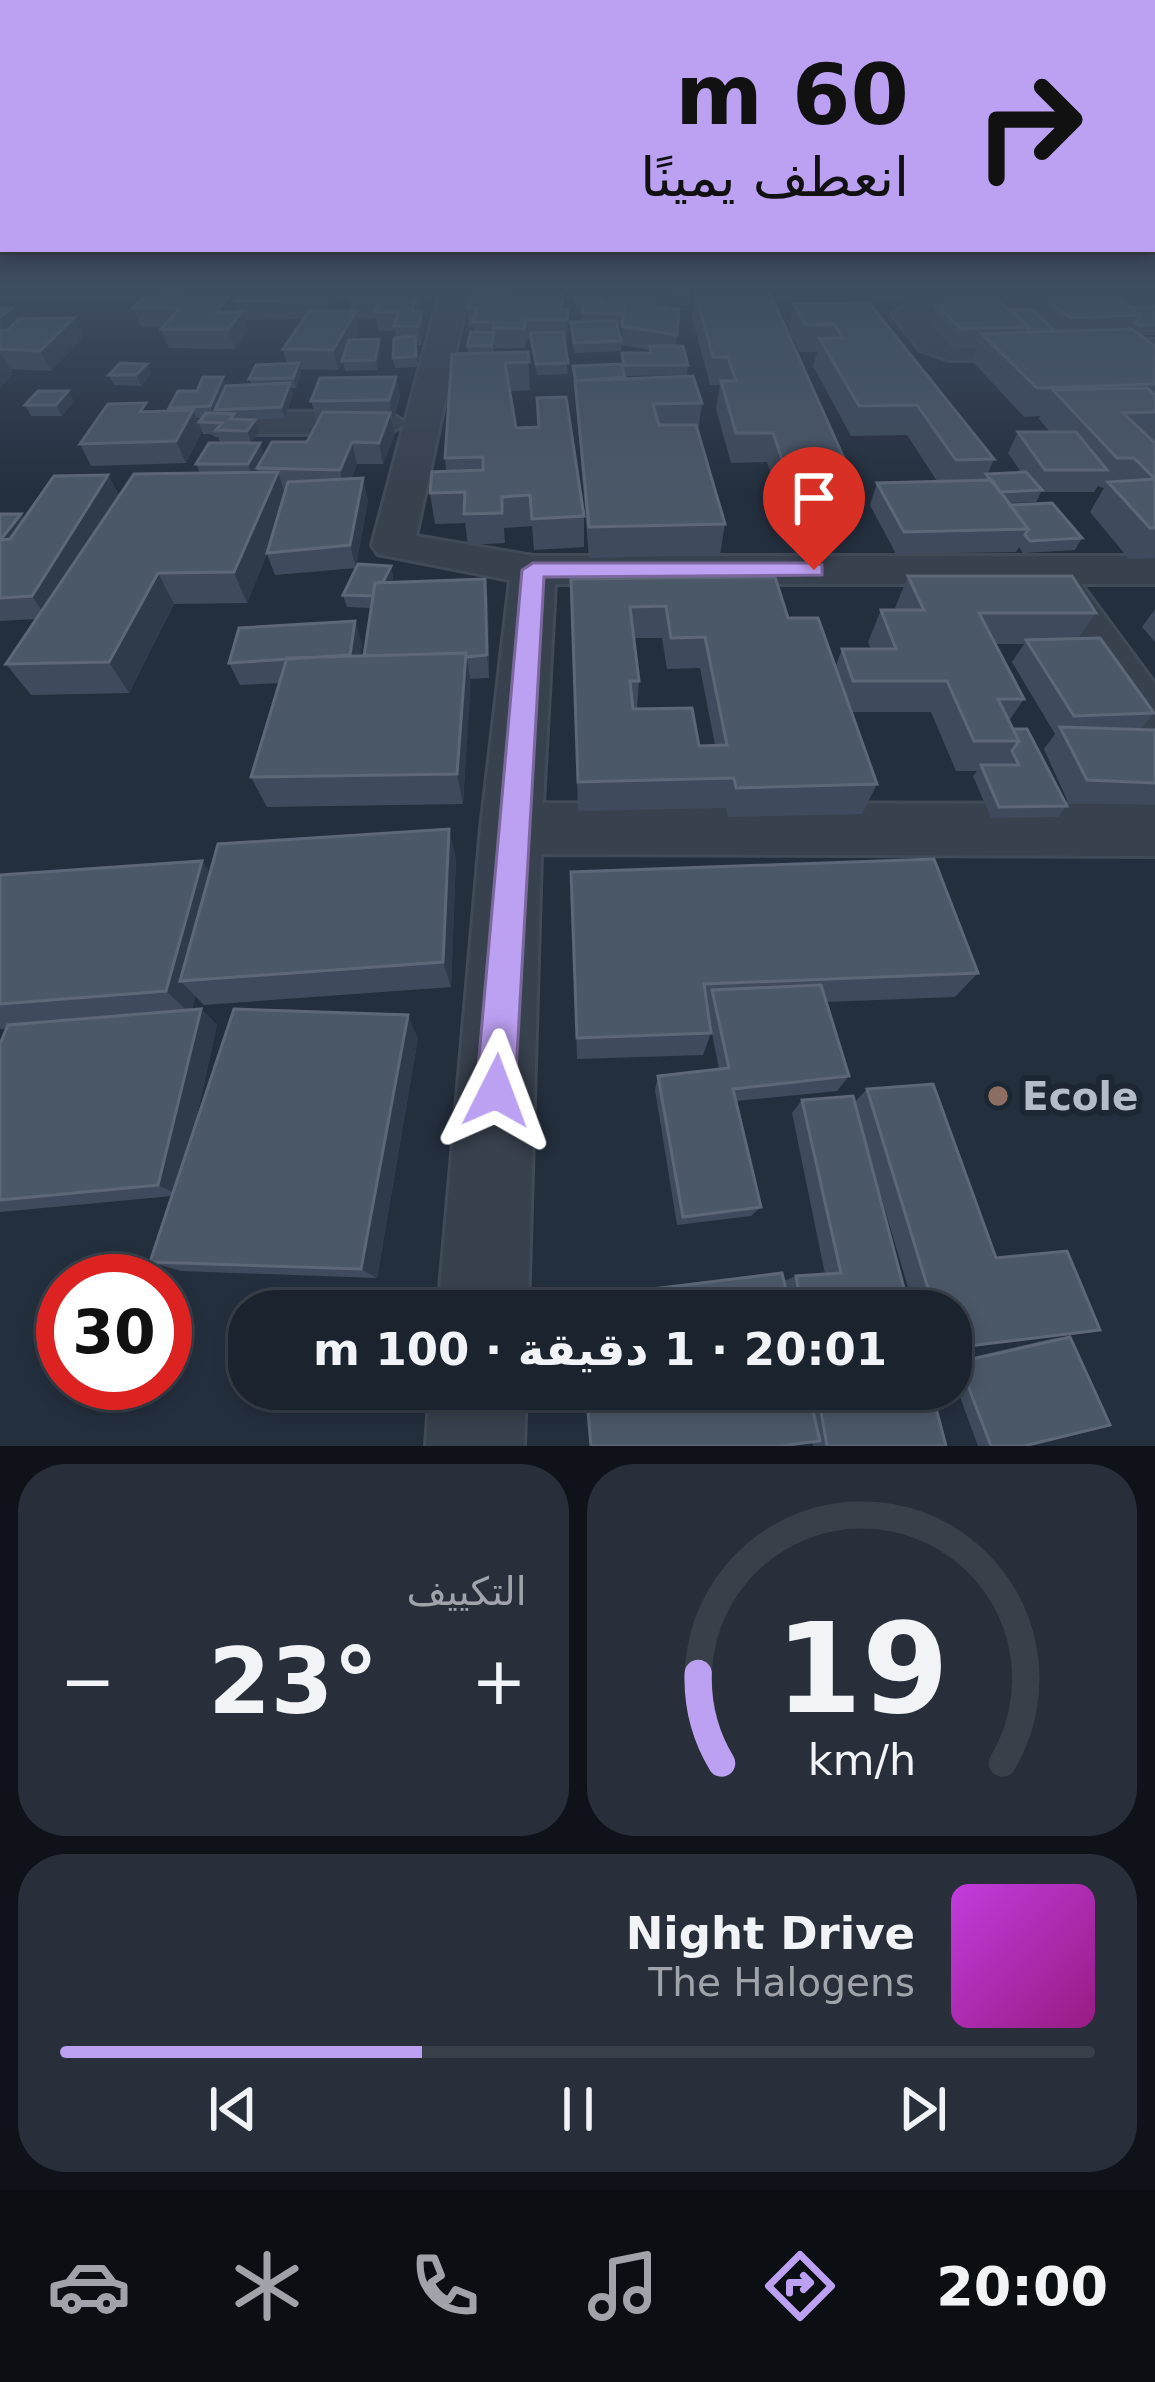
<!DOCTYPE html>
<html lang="ar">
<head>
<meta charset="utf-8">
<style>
  :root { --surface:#1b232e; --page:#282f3a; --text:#f1f3f6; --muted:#a0a4aa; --line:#39404a; --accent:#bca0f2 }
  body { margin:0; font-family:"DejaVu Sans","Noto Sans Arabic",sans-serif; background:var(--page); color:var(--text); direction:rtl; height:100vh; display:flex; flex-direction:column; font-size:45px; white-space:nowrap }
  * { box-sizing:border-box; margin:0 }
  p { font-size:39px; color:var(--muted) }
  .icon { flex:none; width:66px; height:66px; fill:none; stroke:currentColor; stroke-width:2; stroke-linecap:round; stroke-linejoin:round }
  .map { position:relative; height:1446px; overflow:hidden; direction:ltr }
  .sheet { display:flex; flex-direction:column; gap:18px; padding:18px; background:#0f1319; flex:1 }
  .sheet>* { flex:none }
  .hud { position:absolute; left:0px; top:0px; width:1155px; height:252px; box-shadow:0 6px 18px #0003,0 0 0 3px var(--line); direction:rtl; background:#bca0f2; color:#111; overflow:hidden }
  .speed { position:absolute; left:36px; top:1254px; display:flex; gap:24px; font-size:60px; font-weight:700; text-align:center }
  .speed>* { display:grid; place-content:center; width:156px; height:156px; border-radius:50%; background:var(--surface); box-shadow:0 6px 18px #0003,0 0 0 3px var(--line); line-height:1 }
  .speed .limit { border:18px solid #d22; background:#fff; color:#111 }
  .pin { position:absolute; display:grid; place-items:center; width:102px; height:102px; color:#fff; margin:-123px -51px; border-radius:50% 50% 50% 0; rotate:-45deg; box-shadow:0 0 12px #0007 }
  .pin .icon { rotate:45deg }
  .me { position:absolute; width:132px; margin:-66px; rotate:3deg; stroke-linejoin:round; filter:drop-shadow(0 0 9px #0008) }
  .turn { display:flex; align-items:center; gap:42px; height:252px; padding:0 48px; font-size:54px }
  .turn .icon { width:156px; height:156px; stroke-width:2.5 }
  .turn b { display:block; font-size:84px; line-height:102px }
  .big { font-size:90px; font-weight:700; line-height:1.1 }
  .sheet .tile { flex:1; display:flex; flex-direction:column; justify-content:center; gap:18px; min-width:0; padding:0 42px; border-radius:48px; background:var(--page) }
  .sheet .dial { align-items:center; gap:0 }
  .dial svg { height:312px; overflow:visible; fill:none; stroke:var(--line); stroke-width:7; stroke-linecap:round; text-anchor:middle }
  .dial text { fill:var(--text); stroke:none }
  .song { display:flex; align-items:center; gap:36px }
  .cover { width:144px; height:144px; border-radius:18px; background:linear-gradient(135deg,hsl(290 70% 55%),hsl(310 70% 35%)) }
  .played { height:12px; border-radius:6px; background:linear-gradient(90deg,var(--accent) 35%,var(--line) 35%) }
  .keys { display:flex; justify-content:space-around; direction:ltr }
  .heat { display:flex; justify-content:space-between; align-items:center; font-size:66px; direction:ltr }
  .sheet .tiles { flex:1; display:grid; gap:18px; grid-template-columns:1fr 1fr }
  .tile:last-child { grid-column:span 2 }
  .trip { position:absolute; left:228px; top:1290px; width:744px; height:120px; border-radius:48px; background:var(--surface); box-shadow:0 6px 18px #0003,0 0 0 3px var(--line); font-weight:700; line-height:120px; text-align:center; direction:rtl }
  .tabs { display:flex; height:192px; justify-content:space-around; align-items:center; background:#0b0e12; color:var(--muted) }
  .tabs .icon { width:84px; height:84px }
  .tabs .selected { color:var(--accent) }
  .tabs b { font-size:54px; color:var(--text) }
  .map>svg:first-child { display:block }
</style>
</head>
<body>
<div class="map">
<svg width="1155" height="1446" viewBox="0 0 1155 1446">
  <rect width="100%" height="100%" fill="#242f3e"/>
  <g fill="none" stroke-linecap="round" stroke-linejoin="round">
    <g stroke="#414a57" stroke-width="6">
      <path id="minor" d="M 441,289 L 469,289 L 416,536 L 533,556 L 1155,556 L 1155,584 L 1081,584 L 1155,684 L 1155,744 L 1136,738 L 1035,584 L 555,584 L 543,803 L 1155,804 L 1155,856 L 541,854 L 528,1311 L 438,1311 L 481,828 L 510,580 L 378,554 L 372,545 L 404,425 L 388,434 L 216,434 L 198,423 L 216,412 L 388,412 L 405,422 Z
        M 1155,298 L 1155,314 L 924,316 L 953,342 L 1155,340 L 1155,358 L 949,360 L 920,350 L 892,314 L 916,300 Z
        M 430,1389 L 526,1389 L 524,1446 L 426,1446 Z"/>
    </g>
    <use href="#minor" fill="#38414e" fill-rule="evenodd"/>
  </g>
  <path fill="#3f4b5c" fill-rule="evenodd" d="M 205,289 L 342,289 L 334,311 L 350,311 L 348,299 L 352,289 L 424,289 L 420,311 L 422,311 L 424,330 L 421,345 L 417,345 L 418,367 L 395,368 L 393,358 L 396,338 L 395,331 L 379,331 L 376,318 L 357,318 L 360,330 L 355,339 L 381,349 L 377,370 L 345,371 L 343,362 L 338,370 L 300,369 L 301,374 L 296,388 L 291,388 L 293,394 L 285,418 L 250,420 L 255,420 L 259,431 L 251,442 L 220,442 L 217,434 L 203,434 L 199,422 L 203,418 L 196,418 L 202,431 L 186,463 L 91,466 L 80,444 L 150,412 L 171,411 L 169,408 L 223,377 L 226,386 L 252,385 L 249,379 L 287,364 L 283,349 L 303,319 L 245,320 L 248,331 L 235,349 L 169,348 L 161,329 L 162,327 L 141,327 L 133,308 Z
    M 473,289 L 564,289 L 563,310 L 568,310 L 567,340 L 564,340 L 568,374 L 537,375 L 530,339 L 526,339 L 525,348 L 495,348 L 495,344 L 493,353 L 528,352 L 530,390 L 510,391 L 516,428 L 538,427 L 537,398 L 584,516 L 584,547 L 534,550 L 532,526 L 504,528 L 505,543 L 468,545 L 465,523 L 435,524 L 430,493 L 446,471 L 445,458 L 468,354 L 467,346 L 474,332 L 473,327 L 469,327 L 467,308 Z
    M 605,289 L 692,289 L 688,305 L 668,304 L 668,309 L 679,309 L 676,346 L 688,365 L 687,375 L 625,376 L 625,379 L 702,403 L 698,432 L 725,524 L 720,555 L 589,558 L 573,366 L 621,364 L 622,353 L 649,353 L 650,350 L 621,345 L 621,351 L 574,353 L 571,322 L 582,322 L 582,311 L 577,312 L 574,291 L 608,302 ZM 622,311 L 625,311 L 621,340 L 617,324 L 622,324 Z
    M 921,289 L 1155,289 L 1155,297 L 1147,291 L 1142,300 L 1119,300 L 1129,307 L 1155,306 L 1155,335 L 1140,335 L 1155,384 L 1155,442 L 1153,442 L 1155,443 L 1155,558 L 1129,559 L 1090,512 L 1104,488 L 1098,486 L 1094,492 L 1041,492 L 1036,502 L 1008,503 L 1082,538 L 1075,550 L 1023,553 L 1019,547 L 1016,552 L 896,554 L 870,505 L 877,483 L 937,481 L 907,435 L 851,436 L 813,366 L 817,352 L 800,352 L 788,330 L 794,304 L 869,303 L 994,459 L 988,473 L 1021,472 L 1008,453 L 1018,432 L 1050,432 L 1039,419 L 1040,416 L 1024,417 L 972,361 L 977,348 L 954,349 L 930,324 L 936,305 L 1010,310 L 1041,318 L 1048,300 L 1053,300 L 1048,296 L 1046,300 L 1012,301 L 1001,293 L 998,301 L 940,302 L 933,293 L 924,293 Z
    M 695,291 L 860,494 L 850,524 L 786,524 L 767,462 L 731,463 L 716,409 L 720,385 L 710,385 L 692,317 Z
    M 0,308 L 12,308 L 17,318 L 2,330 L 74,318 L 83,337 L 51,371 L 10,369 L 13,374 L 0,388 Z
    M 147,364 L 151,374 L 141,386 L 114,385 L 109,375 Z
    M 396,377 L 400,397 L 392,421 L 395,434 L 383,464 L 357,464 L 351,479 L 368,500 L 356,566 L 391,566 L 393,578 L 391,582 L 485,579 L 488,602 L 489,678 L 470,679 L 463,804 L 267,807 L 251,777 L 279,683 L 240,685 L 229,663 L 362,644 L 360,656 L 364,656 L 371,608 L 347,607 L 343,595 L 356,568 L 275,575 L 267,554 L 247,603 L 174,604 L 129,693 L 31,695 L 6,664 L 36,619 L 0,621 L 0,514 L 24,519 L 108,475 L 119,496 L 200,473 L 196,464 L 263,454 L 253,473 L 258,473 L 257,468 L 307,442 L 317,422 L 311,401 Z
    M 74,401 L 62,416 L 31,416 L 25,405 Z
    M 908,576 L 1096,613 L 1078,638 L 1154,713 L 1141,729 L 1155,730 L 1155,805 L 1068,802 L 1044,749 L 1055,734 L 1012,662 L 1024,644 L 995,644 L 1024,699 L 1009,721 L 1067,806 L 1058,817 L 991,818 L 973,776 L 977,771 L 956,771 L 931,712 L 851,712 L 877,784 L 862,814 L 728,817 L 726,808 L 578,811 L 571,579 L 788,618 L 835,668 L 842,649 L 871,649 L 868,642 L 881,610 L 896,610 L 895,608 ZM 634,638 L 662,638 L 667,669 L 700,668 L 715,745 L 699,746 L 637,709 L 639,681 Z
    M 1155,609 L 1155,642 L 1142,627 Z
    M 456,858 L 451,987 L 204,1005 L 195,996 L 192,1010 L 201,1009 L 217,1025 L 194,1129 L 418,1038 L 377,1278 L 181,1271 L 150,1262 L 172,1196 L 0,1212 L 0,1044 L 6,1029 L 0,1029 L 0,875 L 210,872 Z
    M 571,872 L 978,973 L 955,997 L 826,1002 L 849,1076 L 837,1091 L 736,1101 L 761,1207 L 751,1216 L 677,1225 L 655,1090 L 658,1076 L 719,1069 L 710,1023 L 711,1033 L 703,1055 L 577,1059 Z
    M 867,1089 L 951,1311 L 915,1311 L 870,1159 L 910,1311 L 580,1311 L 784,1281 L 796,1276 L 825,1274 L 792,1113 L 802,1100 L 855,1102 Z
    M 1070,1337 L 1024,1446 L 978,1446 L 951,1372 L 951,1362 L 1055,1338 Z
    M 586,1389 L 931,1389 L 946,1446 L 813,1446 L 812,1442 Z"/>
  <path fill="#2f3b4b" d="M 6,289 L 19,289 L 20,292 L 5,303 L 0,293 Z
    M 235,289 L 250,289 L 235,301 L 238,311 L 222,331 L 216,312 Z
    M 331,289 L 342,289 L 342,292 L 330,319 L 326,300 Z
    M 418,289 L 424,289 L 424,294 L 416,326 L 412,311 Z
    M 12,308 L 17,318 L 3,329 L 0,323 L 0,317 Z
    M 356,311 L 360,330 L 338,370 L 333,350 Z
    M 422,311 L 424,330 L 421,345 L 418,326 Z
    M 242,312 L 248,331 L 235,349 L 228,329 Z
    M 74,318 L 83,337 L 51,371 L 40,351 Z
    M 379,339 L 381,349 L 377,370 L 375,360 Z
    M 1,354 L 13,374 L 0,388 L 0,355 Z
    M 299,363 L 301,374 L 296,388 L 293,378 Z
    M 147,364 L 151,374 L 141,386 L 136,375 Z
    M 223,377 L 227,387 L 214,417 L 210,406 Z
    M 396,377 L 400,397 L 393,421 L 389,400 Z
    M 290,383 L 293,394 L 285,418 L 281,407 Z
    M 68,391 L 74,401 L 62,416 L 56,405 Z
    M 193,410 L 202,431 L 186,463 L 176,441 Z
    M 390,413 L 395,434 L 383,464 L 379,443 Z
    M 255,420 L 259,431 L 251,442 L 247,431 Z
    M 352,442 L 357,464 L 345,492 L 340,470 Z
    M 260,443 L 263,454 L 252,475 L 248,464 Z
    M 278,472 L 288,503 L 247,603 L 234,572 Z
    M 108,475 L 120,496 L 48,619 L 32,596 Z
    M 363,478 L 368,500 L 356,568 L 350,545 Z
    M 21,514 L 29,525 L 9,550 L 2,538 Z
    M 391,566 L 393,578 L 380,608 L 377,597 Z
    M 158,573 L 174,604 L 129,693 L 109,662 Z
    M 485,579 L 488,602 L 489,678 L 487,655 Z
    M 355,621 L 362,644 L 357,678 L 350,655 Z
    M 466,653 L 471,684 L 463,804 L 457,774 Z
    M 449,829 L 456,858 L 451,987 L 443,962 Z
    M 202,861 L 222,889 L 180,981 L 195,996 L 191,1014 L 166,991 Z
    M 201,1009 L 217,1025 L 179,1195 L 158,1185 Z
    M 408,1015 L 418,1038 L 377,1278 L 361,1269 Z"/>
  <path fill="#4b5868" stroke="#5c6777" stroke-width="3" fill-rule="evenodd" d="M 152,289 L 180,289 L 177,293 L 155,297 L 211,289 L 235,289 L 216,312 L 242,312 L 228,329 L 161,329 L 180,308 L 133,308 Z
    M 243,289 L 331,289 L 326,300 L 235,301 Z
    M 352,289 L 418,289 L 412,311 L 422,311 L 418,326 L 394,326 L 399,312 L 375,312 L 380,299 L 348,299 Z
    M 473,289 L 503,289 L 502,294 L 472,294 L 469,299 Z
    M 514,289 L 563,289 L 561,310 L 568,310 L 567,320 L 525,320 L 524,329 L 493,328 L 495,322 L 473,322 L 477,308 L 467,308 L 472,294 L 513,294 Z
    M 610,289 L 668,289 L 669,291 L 644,292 L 655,294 L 653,308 L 679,309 L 677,335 L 622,326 L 628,292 L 611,293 Z
    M 668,289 L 691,289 L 689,295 L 669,294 Z
    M 1013,289 L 1049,289 L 1050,290 L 1016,292 Z
    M 600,290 L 604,302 L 624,303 L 622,314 L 582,313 L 584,301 L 577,302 L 574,291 Z
    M 695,291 L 769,291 L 860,494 L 794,494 L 773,433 L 736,433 L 721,381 L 736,381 L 728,357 L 713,357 Z
    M 1115,298 L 1141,315 L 1071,318 L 1048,300 Z
    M 869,303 L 994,459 L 956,460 L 917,405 L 859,406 L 820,339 L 843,338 L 834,324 L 806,325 L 794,304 Z
    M 1001,303 L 1030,327 L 961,329 L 936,305 Z
    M 1155,306 L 1155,325 L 1139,325 L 1136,323 L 1141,315 L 1129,307 Z
    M 0,308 L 12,308 L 0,317 Z
    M 1010,310 L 1032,310 L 1055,331 L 1027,332 L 1030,327 Z
    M 309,311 L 356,311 L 333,350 L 283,349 Z
    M 74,318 L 40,351 L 0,349 L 0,330 L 7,330 L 19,319 Z
    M 616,321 L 621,341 L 574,343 L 571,322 Z
    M 1132,329 L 1155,346 L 1155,384 L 1037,388 L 982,334 Z
    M 471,332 L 494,333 L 491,346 L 467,346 Z
    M 563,332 L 568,363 L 536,364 L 530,333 Z
    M 415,336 L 416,356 L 393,358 L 394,338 Z
    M 379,339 L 375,360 L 342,361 L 349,340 Z
    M 650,346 L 683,346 L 688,365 L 624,365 L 622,353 L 651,353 Z
    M 528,352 L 529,362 L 505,363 L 516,428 L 539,427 L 537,398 L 566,397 L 584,516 L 532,519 L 530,495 L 502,497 L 502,513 L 464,514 L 465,492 L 430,493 L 432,472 L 483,470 L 483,457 L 445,458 L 452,354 Z
    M 120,363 L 147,364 L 136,375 L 109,375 Z
    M 299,363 L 293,378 L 249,379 L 256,365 Z
    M 621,364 L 625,377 L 575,381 L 576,383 L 573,366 Z
    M 693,376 L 702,403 L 653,404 L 659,425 L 696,425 L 725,524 L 589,527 L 575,381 Z
    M 203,377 L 223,377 L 210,406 L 169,408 L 178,391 L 197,391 Z
    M 396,377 L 389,400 L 311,401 L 320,378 Z
    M 290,383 L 281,407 L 215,410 L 226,386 Z
    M 1147,388 L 1155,395 L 1155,412 L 1123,413 L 1155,443 L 1155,528 L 1150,528 L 1108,482 L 1155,479 L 1134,458 L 1117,458 L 1053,390 Z
    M 38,391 L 68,391 L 56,405 L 25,405 Z
    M 146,403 L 140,412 L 193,410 L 176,441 L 80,444 L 108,404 Z
    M 323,412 L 390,413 L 379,443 L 352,442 L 340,470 L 257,468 L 272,442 L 307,442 Z
    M 206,413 L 234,414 L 230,419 L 255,420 L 247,431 L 216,430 L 222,423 L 199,422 Z
    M 1018,432 L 1076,432 L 1107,470 L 1045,470 Z
    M 209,443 L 260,443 L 248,464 L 196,464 Z
    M 278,472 L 234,572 L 158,573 L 109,662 L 6,664 L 134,474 Z
    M 1026,472 L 1042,490 L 1000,492 L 986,474 Z
    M 108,475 L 32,596 L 0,598 L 0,540 L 10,539 L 54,476 Z
    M 363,478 L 350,545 L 267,553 L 288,482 Z
    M 992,480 L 1028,529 L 904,532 L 877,483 Z
    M 1052,503 L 1082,538 L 1030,541 L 1025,535 L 1028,529 L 1010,505 Z
    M 0,514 L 21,514 L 2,538 L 0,538 Z
    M 358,564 L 391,566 L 383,582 L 375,583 L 373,596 L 343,595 Z
    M 908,576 L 1072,576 L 1096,613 L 979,613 L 1024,699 L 998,699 L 1019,741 L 974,741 L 947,681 L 853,681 L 842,649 L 896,649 L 881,610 L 924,610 Z
    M 775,577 L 788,618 L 818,618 L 877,784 L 736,788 L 734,778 L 578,782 L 571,579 ZM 666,606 L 671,638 L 705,637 L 727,745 L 699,746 L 692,708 L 633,709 L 630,681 L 639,681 L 630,607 Z
    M 485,579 L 487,655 L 466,657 L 466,653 L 364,656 L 375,583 Z
    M 355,621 L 350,655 L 229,663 L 239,628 Z
    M 1100,638 L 1154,713 L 1074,716 L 1026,640 Z
    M 466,653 L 457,774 L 251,777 L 287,658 Z
    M 1060,727 L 1155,730 L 1155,783 L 1087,780 Z
    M 1013,729 L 1027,729 L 1067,806 L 999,807 L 981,765 L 1019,765 L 1012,751 L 1019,741 Z
    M 449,829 L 443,962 L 180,981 L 218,844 Z
    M 934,859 L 978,973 L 704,984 L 711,1033 L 577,1038 L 571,872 Z
    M 202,861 L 166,991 L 0,1004 L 0,875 Z
    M 821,985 L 849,1076 L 733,1089 L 761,1207 L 683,1217 L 658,1076 L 729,1068 L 712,990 Z
    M 201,1009 L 158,1185 L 0,1200 L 0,1044 L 8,1025 Z
    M 234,1009 L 408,1015 L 361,1269 L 150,1262 Z
    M 933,1084 L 996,1258 L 1067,1251 L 1100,1330 L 951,1348 L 951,1311 L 935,1311 L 867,1089 Z
    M 853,1096 L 910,1311 L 802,1311 L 796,1276 L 841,1273 L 802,1100 Z
    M 782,1273 L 791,1311 L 580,1311 L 579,1298 Z
    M 1070,1337 L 1110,1425 L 1024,1446 L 991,1446 L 959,1362 Z
    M 586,1389 L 808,1389 L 820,1441 L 780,1446 L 591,1446 Z
    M 817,1389 L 931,1389 L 946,1446 L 827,1446 Z"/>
  <linearGradient id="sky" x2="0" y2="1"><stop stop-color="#141a22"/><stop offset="0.59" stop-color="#3f4d63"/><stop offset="1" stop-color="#3f4d63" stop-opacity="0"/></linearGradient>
  <rect width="1155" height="492" fill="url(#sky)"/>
  <path fill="#bca0f2" stroke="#7a689d" stroke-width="3" d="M 814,563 L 822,565 L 822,575 L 544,577 L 515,1091 L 509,1105 L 496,1111 L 482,1105 L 476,1091 L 522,570 L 533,563 Z"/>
  <circle fill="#8d6e63" stroke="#1d2633" stroke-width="4.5" cx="998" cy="1096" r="12"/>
  <g text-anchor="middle" stroke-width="12" stroke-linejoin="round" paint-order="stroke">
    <g font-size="39" font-weight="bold" fill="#b4bcc9" stroke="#1d2633" text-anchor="start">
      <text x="1022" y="1110">Ecole</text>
    </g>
  </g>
</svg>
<div class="speed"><div class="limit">30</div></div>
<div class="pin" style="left:814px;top:570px;background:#d93025"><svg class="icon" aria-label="arrive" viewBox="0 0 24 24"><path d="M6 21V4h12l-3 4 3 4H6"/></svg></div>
<svg class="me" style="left:496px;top:1091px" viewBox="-20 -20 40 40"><path d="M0-17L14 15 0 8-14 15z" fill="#bca0f2" stroke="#fff" stroke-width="4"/></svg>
<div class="trip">20:01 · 1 دقيقة · 100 m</div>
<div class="hud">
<div class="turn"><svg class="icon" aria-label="right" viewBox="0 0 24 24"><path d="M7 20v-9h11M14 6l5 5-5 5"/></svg><div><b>60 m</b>انعطف يمينًا</div></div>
</div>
</div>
<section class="sheet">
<div class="tiles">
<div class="tile dial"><svg viewBox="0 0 100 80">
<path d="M14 69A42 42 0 1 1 86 69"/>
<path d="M14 69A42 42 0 0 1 8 46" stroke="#bca0f2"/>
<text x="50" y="56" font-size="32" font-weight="700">19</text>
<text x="50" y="72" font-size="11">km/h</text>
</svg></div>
<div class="tile"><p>التكييف</p>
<div class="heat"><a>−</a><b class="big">23°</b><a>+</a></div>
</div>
<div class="tile">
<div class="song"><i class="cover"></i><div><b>Night Drive</b><p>The Halogens</p></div></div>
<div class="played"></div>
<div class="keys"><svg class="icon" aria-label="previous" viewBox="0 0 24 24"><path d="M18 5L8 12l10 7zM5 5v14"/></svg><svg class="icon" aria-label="pause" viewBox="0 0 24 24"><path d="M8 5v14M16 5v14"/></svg><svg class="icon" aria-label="next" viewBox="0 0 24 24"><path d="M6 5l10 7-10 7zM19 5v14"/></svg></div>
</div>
</div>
</section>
<nav class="tabs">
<b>20:00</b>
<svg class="icon selected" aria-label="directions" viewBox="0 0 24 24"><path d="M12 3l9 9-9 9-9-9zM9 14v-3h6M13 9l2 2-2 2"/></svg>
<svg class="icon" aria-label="music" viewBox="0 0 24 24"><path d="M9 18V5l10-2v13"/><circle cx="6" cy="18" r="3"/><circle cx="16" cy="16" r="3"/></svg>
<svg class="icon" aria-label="phone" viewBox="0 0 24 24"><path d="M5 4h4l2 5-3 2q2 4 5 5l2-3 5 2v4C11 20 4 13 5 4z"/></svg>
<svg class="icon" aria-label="climate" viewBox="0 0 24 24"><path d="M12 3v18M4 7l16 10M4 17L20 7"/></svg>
<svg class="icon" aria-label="car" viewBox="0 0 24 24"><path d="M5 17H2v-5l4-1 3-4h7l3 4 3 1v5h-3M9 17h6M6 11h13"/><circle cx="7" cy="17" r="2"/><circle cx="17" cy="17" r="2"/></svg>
</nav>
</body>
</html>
